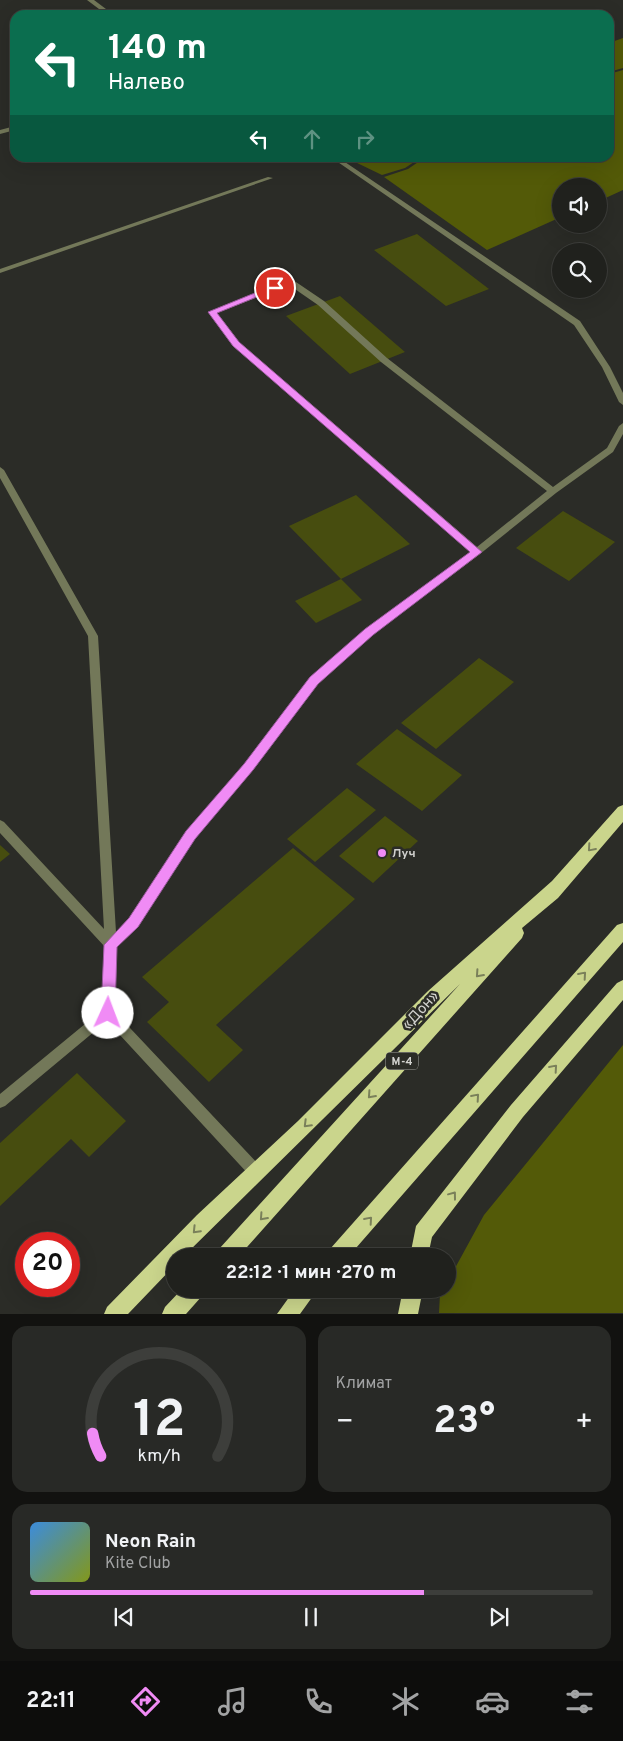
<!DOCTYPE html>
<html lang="ru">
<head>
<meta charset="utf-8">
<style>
  :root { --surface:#20211d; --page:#282926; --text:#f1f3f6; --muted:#a2a3a4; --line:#3d3e3b; --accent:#f08bf5 }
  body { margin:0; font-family:Overpass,sans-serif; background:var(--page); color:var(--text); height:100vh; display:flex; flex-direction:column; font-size:19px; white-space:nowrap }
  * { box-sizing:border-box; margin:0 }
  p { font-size:16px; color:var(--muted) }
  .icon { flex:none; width:28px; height:28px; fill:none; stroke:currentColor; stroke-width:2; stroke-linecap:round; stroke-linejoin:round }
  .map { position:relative; height:1314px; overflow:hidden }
  .details { display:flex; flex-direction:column; gap:12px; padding:12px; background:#121210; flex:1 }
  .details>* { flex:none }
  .banner { position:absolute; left:10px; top:10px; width:604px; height:152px; border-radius:15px; box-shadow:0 5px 20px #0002,0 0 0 1px var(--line); background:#0b6e4f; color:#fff; overflow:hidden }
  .tools { position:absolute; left:552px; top:178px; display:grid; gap:10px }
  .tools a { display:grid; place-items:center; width:55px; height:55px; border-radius:50%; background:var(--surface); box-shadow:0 5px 20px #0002,0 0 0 1px var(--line); font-size:25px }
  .speed { position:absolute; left:15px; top:1232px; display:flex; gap:10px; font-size:25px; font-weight:700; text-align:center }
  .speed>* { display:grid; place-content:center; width:65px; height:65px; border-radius:50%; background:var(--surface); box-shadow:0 5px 20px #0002,0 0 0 1px var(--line); line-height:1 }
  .speed .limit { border:8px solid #d22; background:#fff; color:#111 }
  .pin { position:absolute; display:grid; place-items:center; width:42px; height:42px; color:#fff; margin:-21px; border:2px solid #fff; border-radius:50%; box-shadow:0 1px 5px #0007 }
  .me { position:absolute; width:55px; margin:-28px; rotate:2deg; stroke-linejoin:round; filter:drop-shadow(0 0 4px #0008) }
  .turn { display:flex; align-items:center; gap:18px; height:105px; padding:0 15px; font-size:22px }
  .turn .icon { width:65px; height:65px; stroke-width:2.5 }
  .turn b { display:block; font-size:35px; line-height:42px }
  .lanes { display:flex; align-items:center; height:48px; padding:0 15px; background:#0003; justify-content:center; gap:25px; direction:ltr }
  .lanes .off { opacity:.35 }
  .big { font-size:38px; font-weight:700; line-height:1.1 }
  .details .tile { flex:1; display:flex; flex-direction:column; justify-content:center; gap:8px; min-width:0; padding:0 18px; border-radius:15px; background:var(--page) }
  .details .dial { align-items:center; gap:0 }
  .dial svg { height:130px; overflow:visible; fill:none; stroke:var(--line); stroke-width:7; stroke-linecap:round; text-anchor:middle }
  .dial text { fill:var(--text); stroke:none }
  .song { display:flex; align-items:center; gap:15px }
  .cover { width:60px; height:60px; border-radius:8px; background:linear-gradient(135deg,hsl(210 70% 55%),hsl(70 70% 35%)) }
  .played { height:5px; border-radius:2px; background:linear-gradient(90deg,var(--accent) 70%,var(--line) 70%) }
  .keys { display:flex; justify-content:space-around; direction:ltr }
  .heat { display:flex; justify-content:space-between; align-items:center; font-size:28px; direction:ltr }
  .details .tiles { flex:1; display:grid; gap:12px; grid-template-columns:1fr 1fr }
  .tile:last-child { grid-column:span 2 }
  .trip { position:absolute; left:166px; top:1248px; width:290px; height:50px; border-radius:25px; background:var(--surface); box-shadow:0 5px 20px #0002,0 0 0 1px var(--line); font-weight:700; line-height:50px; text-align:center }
  .tabs { display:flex; height:80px; justify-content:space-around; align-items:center; background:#0d0d0c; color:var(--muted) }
  .tabs .icon { width:35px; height:35px }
  .tabs .current { color:var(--accent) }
  .tabs b { font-size:22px; color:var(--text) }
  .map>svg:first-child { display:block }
</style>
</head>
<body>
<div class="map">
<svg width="623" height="1314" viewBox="0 0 623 1314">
  <rect width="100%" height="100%" fill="#2b2c27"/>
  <path fill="#535a08" d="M 623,38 L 623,68 L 609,72 L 609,43 Z
    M 623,70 L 623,190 L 599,201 L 599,186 L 561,186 L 561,217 L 487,250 L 384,177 L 408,169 L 424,158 L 609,158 L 609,74 Z
    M 356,158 L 420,158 L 405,168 L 382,175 L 355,162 Z
    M 623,1045 L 623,1313 L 439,1313 L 440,1294 L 443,1289 L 448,1289 L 448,1281 L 484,1215 Z"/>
  <path fill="#474d0f" d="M 417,234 L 489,289 L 446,306 L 374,250 Z
    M 340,296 L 405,352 L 350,374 L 286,316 Z
    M 356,495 L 410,544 L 341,579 L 289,526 Z
    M 563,511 L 615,542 L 569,581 L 516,548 Z
    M 341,579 L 362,600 L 316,623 L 295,601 Z
    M 479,658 L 514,682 L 436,749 L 401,723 Z
    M 397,729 L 462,775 L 422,811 L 356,764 Z
    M 347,788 L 376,810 L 315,862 L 287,839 Z
    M 385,816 L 418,841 L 373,883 L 339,856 Z
    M 0,845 L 10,854 L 0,862 Z
    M 293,848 L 355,899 L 216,1025 L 243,1050 L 209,1082 L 147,1022 L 169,1002 L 142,977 Z
    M 77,1073 L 126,1121 L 89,1157 L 71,1139 L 0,1206 L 0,1143 Z"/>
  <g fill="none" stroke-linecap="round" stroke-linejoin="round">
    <path fill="#737859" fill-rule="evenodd" d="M 87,0 L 94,0 L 114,15 L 107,15 Z
      M 15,126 L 15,130 L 0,134 L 0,130 Z
      M 332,158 L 339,158 L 580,321 L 610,367 L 623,393 L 623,405 L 619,402 L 602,367 L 574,325 Z
      M 268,177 L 273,178 L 0,273 L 0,269 Z
      M 287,280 L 293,280 L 324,301 L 387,358 L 553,487 L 607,448 L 619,426 L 623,423 L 623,434 L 613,452 L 556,493 L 480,554 L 372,635 L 318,684 L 253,770 L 195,838 L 138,926 L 117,947 L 114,1011 L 261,1167 L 263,1172 L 261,1177 L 256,1179 L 251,1177 L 107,1021 L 5,1106 L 0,1108 L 0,1094 L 102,1010 L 105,947 L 0,833 L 0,820 L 4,822 L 104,929 L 88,636 L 0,478 L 0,467 L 4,470 L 98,636 L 116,932 L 130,918 L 187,832 L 245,764 L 310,678 L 366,629 L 471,552 L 233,346 L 208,312 ZM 289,285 L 318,305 L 381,362 L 547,491 L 477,547 L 239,342 L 217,313 Z"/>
    <path fill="#cad58c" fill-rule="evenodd" d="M 623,805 L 623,822 L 558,898 L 522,928 L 524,933 L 522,938 L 239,1256 L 216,1256 L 219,1249 L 460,984 L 184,1256 L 175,1256 L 175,1265 L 128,1314 L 104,1314 L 107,1307 L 197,1215 L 298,1121 L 428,991 L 552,881 L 618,807 Z
      M 623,923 L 623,942 L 349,1256 L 328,1256 L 330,1249 L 617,925 Z
      M 623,980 L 623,1000 L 523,1117 L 432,1237 L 428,1256 L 410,1256 L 416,1226 L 511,1105 L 617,983 Z
      M 182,1289 L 205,1289 L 202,1296 L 186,1314 L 162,1314 L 165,1307 Z
      M 295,1289 L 318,1289 L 300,1314 L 277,1314 Z
      M 403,1289 L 423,1289 L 418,1314 L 398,1314 Z"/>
  </g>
  <defs><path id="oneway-chevron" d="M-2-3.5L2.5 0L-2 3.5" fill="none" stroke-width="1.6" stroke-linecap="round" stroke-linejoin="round" transform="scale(1.25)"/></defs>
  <g stroke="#7a805a">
    <use href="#oneway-chevron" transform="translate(591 848) rotate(131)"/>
    <use href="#oneway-chevron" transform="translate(479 974) rotate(132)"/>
    <use href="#oneway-chevron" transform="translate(583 975) rotate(-49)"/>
    <use href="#oneway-chevron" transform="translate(554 1068) rotate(-49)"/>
    <use href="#oneway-chevron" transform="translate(371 1095) rotate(132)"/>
    <use href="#oneway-chevron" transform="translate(476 1097) rotate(-49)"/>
    <use href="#oneway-chevron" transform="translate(307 1124) rotate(135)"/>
    <use href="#oneway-chevron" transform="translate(453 1195) rotate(-53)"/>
    <use href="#oneway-chevron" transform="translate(263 1217) rotate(132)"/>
    <use href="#oneway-chevron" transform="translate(369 1220) rotate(-49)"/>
    <use href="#oneway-chevron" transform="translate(196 1230) rotate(134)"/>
  </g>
  <path fill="#f08bf5" stroke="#9c5a9f" d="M 272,286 L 279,288 L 217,313 L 239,342 L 482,552 L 373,635 L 318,684 L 253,770 L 195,839 L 138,927 L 117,947 L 115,1013 L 113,1018 L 108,1020 L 103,1018 L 101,1013 L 104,945 L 129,918 L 186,831 L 244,764 L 310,677 L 365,629 L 470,552 L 233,346 L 208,312 Z"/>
  <circle fill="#f08bf5" stroke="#2b2c27" stroke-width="2" cx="382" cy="853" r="5"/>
  <g text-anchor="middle" stroke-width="5" stroke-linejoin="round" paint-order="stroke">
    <rect fill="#2b2c27" stroke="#a0a09d" stroke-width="1" x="386" y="1052.5" width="32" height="17" rx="4"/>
    <g font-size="11" font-weight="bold" fill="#d2d2cf">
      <text x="402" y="1065">М-4</text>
    </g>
    <g font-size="12" font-weight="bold" fill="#d2d2cf" stroke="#2b2c27" text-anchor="start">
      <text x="392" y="857">Луч</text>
    </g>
    <g font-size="15" fill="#d2d2cf" stroke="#2b2c27">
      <text transform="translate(420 1010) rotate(-48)" y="5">«Дон»</text>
    </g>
  </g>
</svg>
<div class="tools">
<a><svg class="icon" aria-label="sound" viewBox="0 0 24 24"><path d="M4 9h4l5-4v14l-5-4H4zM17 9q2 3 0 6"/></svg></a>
<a><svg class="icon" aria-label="search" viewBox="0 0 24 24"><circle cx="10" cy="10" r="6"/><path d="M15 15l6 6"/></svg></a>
</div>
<div class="speed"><div class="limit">20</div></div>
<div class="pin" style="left:275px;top:288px;background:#d93025"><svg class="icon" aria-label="arrive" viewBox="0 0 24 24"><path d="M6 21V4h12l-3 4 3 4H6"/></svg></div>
<svg class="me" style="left:108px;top:1013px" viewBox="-20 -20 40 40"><circle r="19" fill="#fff"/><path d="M0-13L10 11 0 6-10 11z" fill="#f08bf5"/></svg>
<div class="trip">22:12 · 1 мин · 270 m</div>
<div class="banner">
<div class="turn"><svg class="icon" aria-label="left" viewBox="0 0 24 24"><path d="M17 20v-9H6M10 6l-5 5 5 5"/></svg><div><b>140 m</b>Налево</div></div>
<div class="lanes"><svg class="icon" aria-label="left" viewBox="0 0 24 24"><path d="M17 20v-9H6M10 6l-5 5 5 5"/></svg><svg class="icon off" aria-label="ahead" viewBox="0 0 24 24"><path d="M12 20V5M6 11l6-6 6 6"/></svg><svg class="icon off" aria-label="right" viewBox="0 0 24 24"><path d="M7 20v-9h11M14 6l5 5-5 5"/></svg></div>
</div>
</div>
<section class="details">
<div class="tiles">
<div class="tile dial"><svg viewBox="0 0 100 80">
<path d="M14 69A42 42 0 1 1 86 69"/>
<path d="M14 69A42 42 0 0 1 9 55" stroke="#f08bf5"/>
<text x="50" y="56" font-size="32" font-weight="700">12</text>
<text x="50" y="72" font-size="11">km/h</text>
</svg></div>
<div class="tile"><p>Климат</p>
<div class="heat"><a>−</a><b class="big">23°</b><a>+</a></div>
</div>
<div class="tile">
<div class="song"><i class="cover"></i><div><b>Neon Rain</b><p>Kite Club</p></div></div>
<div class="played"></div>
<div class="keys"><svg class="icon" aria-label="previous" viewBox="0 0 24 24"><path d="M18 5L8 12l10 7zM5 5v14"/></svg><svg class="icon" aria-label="pause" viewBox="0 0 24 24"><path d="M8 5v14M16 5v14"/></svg><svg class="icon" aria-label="next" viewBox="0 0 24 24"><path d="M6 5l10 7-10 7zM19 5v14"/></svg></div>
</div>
</div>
</section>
<nav class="tabs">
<b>22:11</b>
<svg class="icon current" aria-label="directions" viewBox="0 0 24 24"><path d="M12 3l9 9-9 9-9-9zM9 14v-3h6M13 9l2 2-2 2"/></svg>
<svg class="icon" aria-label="music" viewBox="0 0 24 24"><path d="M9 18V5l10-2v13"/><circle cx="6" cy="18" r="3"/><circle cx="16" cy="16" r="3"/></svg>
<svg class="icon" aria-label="phone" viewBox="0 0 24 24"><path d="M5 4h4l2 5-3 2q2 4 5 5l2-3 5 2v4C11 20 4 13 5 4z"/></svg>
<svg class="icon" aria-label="climate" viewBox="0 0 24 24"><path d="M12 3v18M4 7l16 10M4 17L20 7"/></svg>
<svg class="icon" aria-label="car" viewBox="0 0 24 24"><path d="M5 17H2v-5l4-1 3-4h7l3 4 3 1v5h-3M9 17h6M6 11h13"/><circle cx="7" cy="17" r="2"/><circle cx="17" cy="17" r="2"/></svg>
<svg class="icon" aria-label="filters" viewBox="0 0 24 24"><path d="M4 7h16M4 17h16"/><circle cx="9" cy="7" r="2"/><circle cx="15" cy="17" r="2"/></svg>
</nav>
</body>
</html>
